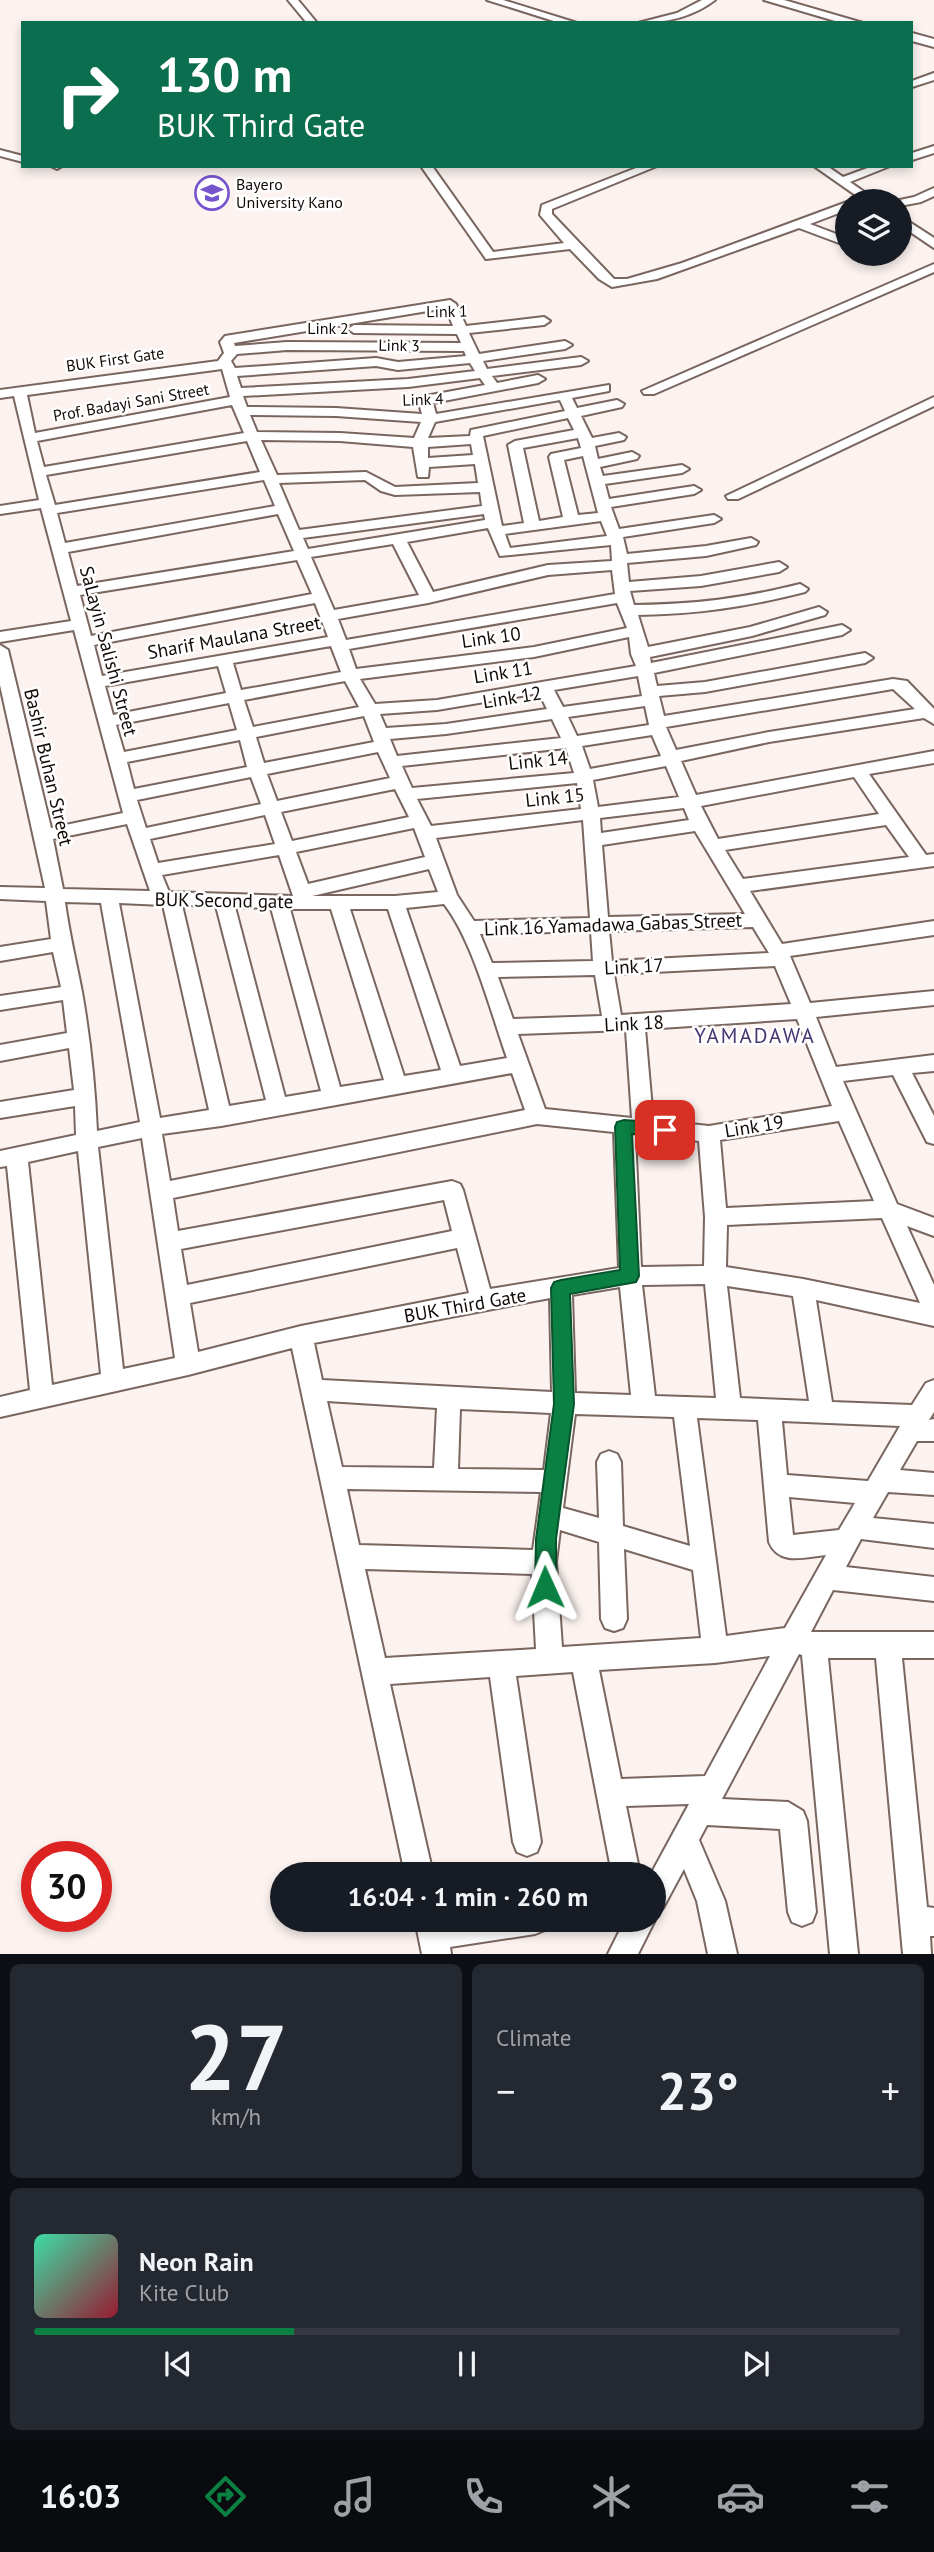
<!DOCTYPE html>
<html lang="en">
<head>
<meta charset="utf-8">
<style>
  :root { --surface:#171b24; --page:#242831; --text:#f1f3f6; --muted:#9ea1a6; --line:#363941; --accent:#0b8043 }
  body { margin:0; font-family:"PT Sans",sans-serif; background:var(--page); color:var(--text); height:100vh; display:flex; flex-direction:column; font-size:26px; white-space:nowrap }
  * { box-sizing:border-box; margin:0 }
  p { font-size:23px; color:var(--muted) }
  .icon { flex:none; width:38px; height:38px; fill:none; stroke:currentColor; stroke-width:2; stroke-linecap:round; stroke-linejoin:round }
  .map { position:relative; height:1954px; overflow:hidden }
  .panel { display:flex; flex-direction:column; gap:10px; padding:10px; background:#0d0f14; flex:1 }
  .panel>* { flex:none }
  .hud { position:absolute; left:21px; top:21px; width:892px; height:147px; border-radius:0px; box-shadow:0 4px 10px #0003; background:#0b6e4f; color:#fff; overflow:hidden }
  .buttons { position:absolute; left:835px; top:189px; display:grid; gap:14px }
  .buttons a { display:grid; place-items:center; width:77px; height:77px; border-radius:50%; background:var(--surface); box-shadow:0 4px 10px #0003; font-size:35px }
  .speed { position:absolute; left:21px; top:1841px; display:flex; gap:14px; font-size:35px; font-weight:700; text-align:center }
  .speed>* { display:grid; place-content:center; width:91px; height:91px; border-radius:50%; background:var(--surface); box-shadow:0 4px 10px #0003; line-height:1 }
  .speed .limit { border:10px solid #d22; background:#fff; color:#111 }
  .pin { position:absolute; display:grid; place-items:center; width:60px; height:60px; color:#fff; margin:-30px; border-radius:14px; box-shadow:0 4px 10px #0006 }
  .me { position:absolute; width:77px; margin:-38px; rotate:359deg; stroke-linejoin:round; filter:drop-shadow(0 0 5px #0008) }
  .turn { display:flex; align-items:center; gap:24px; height:147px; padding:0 21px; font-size:32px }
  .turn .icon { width:91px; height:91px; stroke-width:2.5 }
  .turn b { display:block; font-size:49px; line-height:60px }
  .big { font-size:52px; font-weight:700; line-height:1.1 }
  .panel .tile { flex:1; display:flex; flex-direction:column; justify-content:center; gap:10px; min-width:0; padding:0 24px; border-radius:10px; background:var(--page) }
  .panel .dial { align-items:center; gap:0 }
  .dial b { font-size:91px; line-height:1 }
  .song { display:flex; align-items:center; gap:21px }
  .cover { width:84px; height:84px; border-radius:10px; background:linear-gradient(135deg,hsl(160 70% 55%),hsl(350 70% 35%)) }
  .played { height:7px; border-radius:4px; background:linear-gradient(90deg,var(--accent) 30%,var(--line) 30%) }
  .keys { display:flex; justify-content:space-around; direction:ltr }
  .heat { display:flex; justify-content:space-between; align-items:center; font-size:38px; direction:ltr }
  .panel .tiles { flex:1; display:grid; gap:10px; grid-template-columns:1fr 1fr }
  .tile:last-child { grid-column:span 2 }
  .trip { position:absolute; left:270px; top:1862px; width:396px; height:70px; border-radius:35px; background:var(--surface); box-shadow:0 4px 10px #0003; font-weight:700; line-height:70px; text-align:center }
  .tab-bar { display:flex; height:112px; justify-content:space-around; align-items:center; background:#090b0e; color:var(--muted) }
  .tab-bar .icon { width:49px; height:49px }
  .tab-bar .on { color:var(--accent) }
  .tab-bar b { font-size:32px; color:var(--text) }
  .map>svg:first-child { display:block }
</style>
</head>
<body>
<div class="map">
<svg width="934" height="1954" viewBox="0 0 934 1954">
  <rect width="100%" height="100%" fill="#fcf3f0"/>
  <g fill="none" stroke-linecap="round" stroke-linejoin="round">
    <g stroke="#79665f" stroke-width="4">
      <path id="minor" d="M 288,0 L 298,0 L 317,23 L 307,23 Z
        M 487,0 L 503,0 L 577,23 L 560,23 Z
        M 702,0 L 715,0 C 693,17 665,23 638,23 L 677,13 Z
        M 934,73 L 934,80 L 912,87 L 912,81 Z
        M 934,146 L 934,153 L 912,160 L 912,153 Z
        M 0,150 L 23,156 L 23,162 L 0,156 Z
        M 51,166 L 62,166 L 57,169 Z
        M 421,166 L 432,166 L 493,252 L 564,243 L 540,215 L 542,205 L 641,166 L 657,166 L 552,209 L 552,214 L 614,279 L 627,279 L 682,263 L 847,202 L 847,210 L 810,224 L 847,238 L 847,246 L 799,228 L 657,279 L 612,287 L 599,279 L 570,249 L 486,259 Z
        M 814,166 L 827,166 L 843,177 L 873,166 L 890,166 L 850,182 L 877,201 L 864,201 Z
        M 934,188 L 934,196 L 921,202 L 900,206 L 900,201 L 895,201 L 914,197 Z
        M 900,216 L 934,238 L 934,248 L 900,225 Z
        M 934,264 L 934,272 L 654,394 L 644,394 L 642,391 Z
        M 450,300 L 456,304 L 466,326 L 544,317 L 550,321 L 544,325 L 469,333 L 479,354 L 565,341 L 572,345 L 565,349 L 483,361 L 487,369 L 581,357 L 588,361 L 581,365 L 492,376 L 497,383 L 538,375 L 545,379 L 538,383 L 433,403 L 436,414 L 609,385 L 609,391 L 572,398 L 577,408 L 617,400 L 624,404 L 622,407 L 581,416 L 592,438 L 619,433 L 626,437 L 624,440 L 595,446 L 598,459 L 632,452 L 639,456 L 637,459 L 600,467 L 603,476 L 682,465 L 689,469 L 682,473 L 605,484 L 609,499 L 694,486 L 701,490 L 694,494 L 611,507 L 619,529 L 714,515 L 721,519 L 714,523 L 623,537 L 627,554 L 706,546 L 751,538 L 758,542 L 756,545 L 706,556 L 627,563 L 629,582 L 701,576 L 779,562 L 787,567 L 779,572 L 701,586 L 630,591 L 634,605 C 695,604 740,599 800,584 L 808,589 L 805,592 C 746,607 698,614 638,615 L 648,647 L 750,627 L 819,607 L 827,612 L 825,615 L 752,636 L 650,657 L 651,663 L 842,625 L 850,630 L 842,635 L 654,673 L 657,686 L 705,682 L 865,653 L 873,658 L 865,663 L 705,692 L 659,696 L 664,716 L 893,679 L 907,681 L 934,709 L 934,724 L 924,718 L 769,742 L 681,761 L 696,795 L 934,751 L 934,763 L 869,774 L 926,855 L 934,854 L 934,866 L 750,891 L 782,944 L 934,921 L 934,935 L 790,956 L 810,1003 L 934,991 L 934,1005 L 816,1017 L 836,1067 L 934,1055 L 934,1071 L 912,1073 L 934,1116 L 934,1144 L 927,1142 L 893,1075 L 843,1081 L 897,1204 L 934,1218 L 934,1236 L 907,1226 L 934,1285 L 934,1326 L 816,1300 L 832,1402 L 912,1405 L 926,1383 L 934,1380 L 934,1412 L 929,1420 L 934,1419 L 934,1441 L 917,1441 L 900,1470 L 934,1473 L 934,1495 L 888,1492 L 873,1518 L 934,1524 L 934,1548 L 861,1539 L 846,1567 L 934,1577 L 934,1601 L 833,1590 L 811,1632 L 934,1632 L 934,1658 L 902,1658 L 927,1907 L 934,1908 L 934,1936 L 930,1936 L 931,1954 L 903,1954 L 876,1658 L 828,1658 L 858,1954 L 830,1954 L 802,1655 L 799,1654 L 722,1799 L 788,1802 L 803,1811 L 807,1821 L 816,1912 L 812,1922 L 802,1926 L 792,1922 L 788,1912 L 780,1829 L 707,1825 L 699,1840 L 725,1901 L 737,1954 L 708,1954 L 697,1901 L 684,1869 L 663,1908 L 653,1912 L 653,1874 L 651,1874 L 689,1804 L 626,1806 L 640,1874 L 612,1874 L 573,1672 L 516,1676 L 541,1842 L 537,1852 L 527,1856 L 517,1852 L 513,1842 L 490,1677 L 390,1684 L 433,1874 L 405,1874 L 292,1348 L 188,1375 L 0,1417 L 0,1397 L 30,1390 L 7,1166 L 0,1167 L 0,1151 L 76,1135 L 75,1106 L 0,1118 L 0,1102 L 74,1090 L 69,1048 L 0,1061 L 0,1045 L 67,1033 L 63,1000 L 0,1010 L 0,996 L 61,987 L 53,952 L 0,961 L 0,947 L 51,939 L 46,901 L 0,899 L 0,887 L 45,888 L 0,685 L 0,645 L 8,650 L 51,828 L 123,813 L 74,630 L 0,642 L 0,632 L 71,621 L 41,508 L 0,514 L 0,506 L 39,500 L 14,396 L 0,398 L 0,390 L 218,361 L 224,353 L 220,342 L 225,336 ZM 446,308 L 453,326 L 354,325 L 348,329 L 354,333 L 457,334 L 461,343 L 287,342 L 235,346 L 234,343 ZM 287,350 L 464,351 L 466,356 L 398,362 L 376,358 L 235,368 L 231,361 L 237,354 ZM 470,363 L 475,371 L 408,379 L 241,388 L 237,376 L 376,366 L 398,370 ZM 222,369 L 230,397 L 35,433 L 27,395 ZM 480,378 L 485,385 L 420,397 L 418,400 L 422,414 L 336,408 L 247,407 L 243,396 L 408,387 ZM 560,400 L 565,411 L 471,430 L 470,436 L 428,438 L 435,422 ZM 232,405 L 244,433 L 44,467 L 37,441 ZM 250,415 L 336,416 L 421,422 L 414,438 L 340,433 L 257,432 ZM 568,418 L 574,430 L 515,441 L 508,445 L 524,523 L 502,526 L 483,436 ZM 578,438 L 581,448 L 551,454 L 549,457 L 563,517 L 539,521 L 523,448 ZM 261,440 L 340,441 L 413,447 L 418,477 L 428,477 L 429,467 L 475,464 L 478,483 L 395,487 L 366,472 L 277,475 ZM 247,441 L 260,472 L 55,505 L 46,475 ZM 471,444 L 473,455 L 428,458 L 428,447 ZM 583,456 L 598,513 L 578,515 L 564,460 ZM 264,480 L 275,506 L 65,543 L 57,513 ZM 365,480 L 381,491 L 395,495 L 480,492 L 482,506 L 299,530 L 279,483 ZM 278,514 L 294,551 L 77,586 L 68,552 ZM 484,514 L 485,520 L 308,549 L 303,538 ZM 601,521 L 607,536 L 510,548 L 505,534 ZM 488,528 L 500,556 L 611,545 L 612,561 L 548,565 L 433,592 L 407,542 ZM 393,544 L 419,595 L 334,610 L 311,557 ZM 297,560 L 312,594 L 91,636 L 80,595 ZM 612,570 L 615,594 L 346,640 L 338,619 L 428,603 L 548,575 ZM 315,603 L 328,637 L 102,676 L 94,645 ZM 617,603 L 627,628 L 534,647 L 356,669 L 349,649 ZM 629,637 L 631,654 L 636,666 L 437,700 L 375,704 L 360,679 L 534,657 ZM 331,646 L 341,672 L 241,690 L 233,663 ZM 218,666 L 226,693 L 113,715 L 105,686 ZM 638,676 L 642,696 L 563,707 L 554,690 ZM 345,681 L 359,707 L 253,727 L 244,700 ZM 893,689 L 915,709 L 769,732 L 676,750 L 666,727 ZM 539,693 L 547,709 L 446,724 L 386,728 L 380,714 L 437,710 ZM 229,703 L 237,730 L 124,752 L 116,725 ZM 645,706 L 649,725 L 577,736 L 568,717 ZM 364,716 L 374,742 L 264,763 L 256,737 ZM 552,719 L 561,738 L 397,756 L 390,739 L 446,734 ZM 652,735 L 661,756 L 590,769 L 582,746 ZM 240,740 L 247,767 L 134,789 L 127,762 ZM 566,748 L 574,773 L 412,788 L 402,766 ZM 378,752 L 390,778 L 277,801 L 267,774 ZM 666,766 L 679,797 L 598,807 L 593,780 ZM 251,777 L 261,804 L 146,828 L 137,800 ZM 854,777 L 879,814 L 718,839 L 701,806 ZM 577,783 L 581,809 L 431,826 L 417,799 ZM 395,789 L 409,817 L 292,841 L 281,812 ZM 684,808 L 689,820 L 601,833 L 600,818 ZM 265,815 L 275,844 L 158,863 L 150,839 ZM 583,820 L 590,918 L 474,921 L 457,895 L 436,838 ZM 127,824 L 150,891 L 63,889 L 53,839 ZM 886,825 L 909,857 L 743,879 L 725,850 ZM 414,828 L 425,857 L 308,884 L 296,852 ZM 695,831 L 745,914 L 608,917 L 602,845 ZM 279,855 L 293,896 L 169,892 L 162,875 ZM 429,869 L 438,892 L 395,896 L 312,896 ZM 65,902 L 101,903 L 140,1122 L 97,1131 C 95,1085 90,1037 82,992 C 76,961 69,932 65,902 ZM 119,903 L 163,905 L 209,1110 L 160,1118 ZM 444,904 C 473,941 491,1013 507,1058 L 460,1066 L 406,908 ZM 182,905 L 216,906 L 266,1100 L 229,1106 ZM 235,907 L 271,908 L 321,1091 L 285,1097 ZM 290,909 L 331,909 L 384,1080 L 340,1087 ZM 350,909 L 388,909 L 441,1070 L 404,1076 ZM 753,927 L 769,953 L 612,961 L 609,931 ZM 591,931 L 593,961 L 492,963 L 480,934 ZM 775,966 L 791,1004 L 621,1015 L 614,974 ZM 595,975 L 602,1016 L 513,1019 L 498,977 ZM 797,1019 L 832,1106 L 709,1126 L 653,1120 L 645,1029 ZM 626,1030 L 632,1118 L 545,1109 L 518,1034 ZM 512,1073 L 525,1110 L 170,1181 L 162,1134 L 221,1126 ZM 839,1121 L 874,1201 L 726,1208 L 720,1140 ZM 537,1124 L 614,1132 L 619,1268 L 490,1289 L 463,1190 L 460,1184 L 452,1181 L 178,1231 L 173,1198 ZM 635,1134 L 699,1141 L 705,1217 L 704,1266 L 641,1267 ZM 142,1138 L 175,1358 L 123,1369 L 98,1147 ZM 78,1151 L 101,1374 L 52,1385 L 28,1162 ZM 444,1200 L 452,1231 L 187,1285 L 181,1249 ZM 882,1218 L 920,1303 L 803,1279 L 726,1267 L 727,1225 ZM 457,1248 L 469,1293 L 301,1326 L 198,1352 L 190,1303 ZM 705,1284 L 716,1398 L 655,1396 L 642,1285 ZM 727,1286 L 793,1296 L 809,1401 L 740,1398 ZM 620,1287 L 631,1395 L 575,1393 L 572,1295 ZM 550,1298 L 552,1392 L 322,1380 L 314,1343 ZM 327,1401 L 437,1408 L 434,1468 L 342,1467 ZM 460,1409 L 551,1413 L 544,1470 L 458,1469 ZM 575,1414 L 674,1417 L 690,1546 L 623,1526 L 621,1462 L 617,1454 L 609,1451 L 601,1454 L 597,1462 L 599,1518 L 563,1508 ZM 697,1418 L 758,1420 L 769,1542 C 779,1566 804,1557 826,1555 L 785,1628 L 726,1636 ZM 782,1421 L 900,1426 L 868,1481 L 787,1475 ZM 347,1489 L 541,1492 L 533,1550 L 359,1545 ZM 789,1497 L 855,1503 L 839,1530 L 793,1535 ZM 560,1530 L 599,1542 L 601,1619 L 605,1628 L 614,1631 L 623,1628 L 627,1619 L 624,1549 L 693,1570 L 701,1638 L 562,1647 L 556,1562 ZM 365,1569 L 532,1574 L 536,1649 L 385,1658 ZM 770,1656 L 705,1776 L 621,1779 L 599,1670 L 715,1663 Z
        M 934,397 L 934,406 L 738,499 L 728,499 L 726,496 Z
        M 653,1914 L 655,1920 L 638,1954 L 608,1954 L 625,1920 L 653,1920 Z
        M 415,1920 L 549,1920 L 545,1930 L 535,1934 L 450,1947 L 451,1954 L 422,1954 Z"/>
    </g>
    <g stroke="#79665f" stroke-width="4">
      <path id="major" d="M 764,0 L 784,0 L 863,23 L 842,23 Z
        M 912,33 L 934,39 L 934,47 L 912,41 Z"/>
    </g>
    <use href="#minor" fill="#fff" fill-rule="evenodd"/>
    <use href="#major" fill="#fff" fill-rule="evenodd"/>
  </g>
  <path fill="#0b8043" stroke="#07532c" stroke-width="2" d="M 624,1120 L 665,1123 L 671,1125 L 674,1130 L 671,1135 L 632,1134 L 639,1276 L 636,1282 L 570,1294 L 574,1404 L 556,1539 L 556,1587 L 553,1594 L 545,1597 L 538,1594 L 535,1587 L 536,1539 L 554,1404 L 551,1288 L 554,1282 L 561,1280 L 620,1270 L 615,1127 L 617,1122 Z"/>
  <defs>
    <g id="university-ring" transform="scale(1.75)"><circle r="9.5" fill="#fff" stroke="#7654cd" stroke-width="1.5"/><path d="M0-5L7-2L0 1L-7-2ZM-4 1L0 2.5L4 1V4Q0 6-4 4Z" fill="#7654cd"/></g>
  </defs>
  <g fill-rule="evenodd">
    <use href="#university-ring" x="212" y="193"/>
  </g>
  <g text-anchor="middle" stroke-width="5" stroke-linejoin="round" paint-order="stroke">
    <g font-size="16" fill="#110a07" stroke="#fff" text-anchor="start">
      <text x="236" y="190">Bayero<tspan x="236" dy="18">University Kano</tspan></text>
    </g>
    <g font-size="16" fill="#110a07" stroke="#fff">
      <text transform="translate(447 311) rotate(-1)" y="6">Link 1</text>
      <text x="328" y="334">Link 2</text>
      <text transform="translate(399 345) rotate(1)" y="6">Link 3</text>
      <text transform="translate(115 359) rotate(-8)" y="6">BUK First Gate</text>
      <text transform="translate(423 399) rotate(-2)" y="6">Link 4</text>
      <text transform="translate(131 402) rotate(-10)" y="6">Prof. Badayi Sani Street</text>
    </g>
    <g font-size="19" fill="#110a07" stroke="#fff">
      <text transform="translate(234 637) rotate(-10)" y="7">Sharif Maulana Street</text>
      <text transform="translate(491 637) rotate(-8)" y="7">Link 10</text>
      <text transform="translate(109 651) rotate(75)" y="7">SaLayin Salishi Street</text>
      <text transform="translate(503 672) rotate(-9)" y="7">Link 11</text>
      <text transform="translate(512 697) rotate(-9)" y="7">Link 12</text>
      <text transform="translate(538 760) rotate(-6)" y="7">Link 14</text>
      <text transform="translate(49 767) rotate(77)" y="7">Bashir Buhan Street</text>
      <text transform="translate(555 797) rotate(-6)" y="7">Link 15</text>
      <text transform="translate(224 900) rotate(1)" y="7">BUK Second gate</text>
      <text transform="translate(613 924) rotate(-2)" y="7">Link 16 Yamadawa Gabas Street</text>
      <text transform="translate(634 966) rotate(-3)" y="7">Link 17</text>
      <text transform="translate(634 1023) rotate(-3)" y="7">Link 18</text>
      <text transform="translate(754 1126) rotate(-9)" y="7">Link 19</text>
      <text transform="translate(465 1305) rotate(-10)" y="7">BUK Third Gate</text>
    </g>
    <g font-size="21" letter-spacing="2" fill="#453672" stroke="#fff">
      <text x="755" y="1043">YAMADAWA</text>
    </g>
  </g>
</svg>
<div class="buttons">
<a><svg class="icon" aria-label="layers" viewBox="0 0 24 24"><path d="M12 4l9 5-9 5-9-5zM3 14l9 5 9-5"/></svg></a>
</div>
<div class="speed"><div class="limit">30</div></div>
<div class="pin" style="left:665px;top:1130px;background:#d93025"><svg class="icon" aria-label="arrive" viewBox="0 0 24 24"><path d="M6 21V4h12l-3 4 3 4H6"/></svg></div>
<svg class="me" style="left:545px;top:1587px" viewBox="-20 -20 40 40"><path d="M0-17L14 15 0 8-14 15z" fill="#0b8043" stroke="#fff" stroke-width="4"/></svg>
<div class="trip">16:04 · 1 min · 260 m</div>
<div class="hud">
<div class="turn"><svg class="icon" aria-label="right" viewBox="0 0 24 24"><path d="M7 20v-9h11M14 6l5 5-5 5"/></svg><div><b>130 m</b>BUK Third Gate</div></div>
</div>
</div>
<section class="panel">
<div class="tiles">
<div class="tile dial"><b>27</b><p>km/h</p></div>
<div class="tile"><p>Climate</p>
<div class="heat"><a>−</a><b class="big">23°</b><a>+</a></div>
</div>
<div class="tile">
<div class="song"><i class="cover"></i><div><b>Neon Rain</b><p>Kite Club</p></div></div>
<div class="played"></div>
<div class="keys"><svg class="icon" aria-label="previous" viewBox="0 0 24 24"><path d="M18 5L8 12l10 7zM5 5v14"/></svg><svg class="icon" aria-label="pause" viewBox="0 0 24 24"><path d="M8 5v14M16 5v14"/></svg><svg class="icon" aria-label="next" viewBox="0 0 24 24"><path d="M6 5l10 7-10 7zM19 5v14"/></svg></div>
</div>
</div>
</section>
<nav class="tab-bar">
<b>16:03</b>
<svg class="icon on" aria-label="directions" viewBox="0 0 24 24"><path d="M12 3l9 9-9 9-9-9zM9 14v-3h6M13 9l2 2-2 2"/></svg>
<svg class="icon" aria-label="music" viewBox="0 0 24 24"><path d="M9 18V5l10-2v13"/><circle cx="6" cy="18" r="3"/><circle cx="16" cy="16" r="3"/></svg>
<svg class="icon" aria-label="phone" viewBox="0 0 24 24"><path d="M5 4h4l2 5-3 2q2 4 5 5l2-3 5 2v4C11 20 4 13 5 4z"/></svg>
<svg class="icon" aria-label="climate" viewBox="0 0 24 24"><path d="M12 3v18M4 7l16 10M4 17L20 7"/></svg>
<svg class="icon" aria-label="car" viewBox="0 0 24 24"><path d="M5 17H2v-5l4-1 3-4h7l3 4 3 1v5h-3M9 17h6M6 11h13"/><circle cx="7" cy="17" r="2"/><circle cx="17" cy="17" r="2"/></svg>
<svg class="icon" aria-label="filters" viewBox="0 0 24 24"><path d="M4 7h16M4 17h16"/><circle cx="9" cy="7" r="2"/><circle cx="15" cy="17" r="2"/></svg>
</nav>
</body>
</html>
